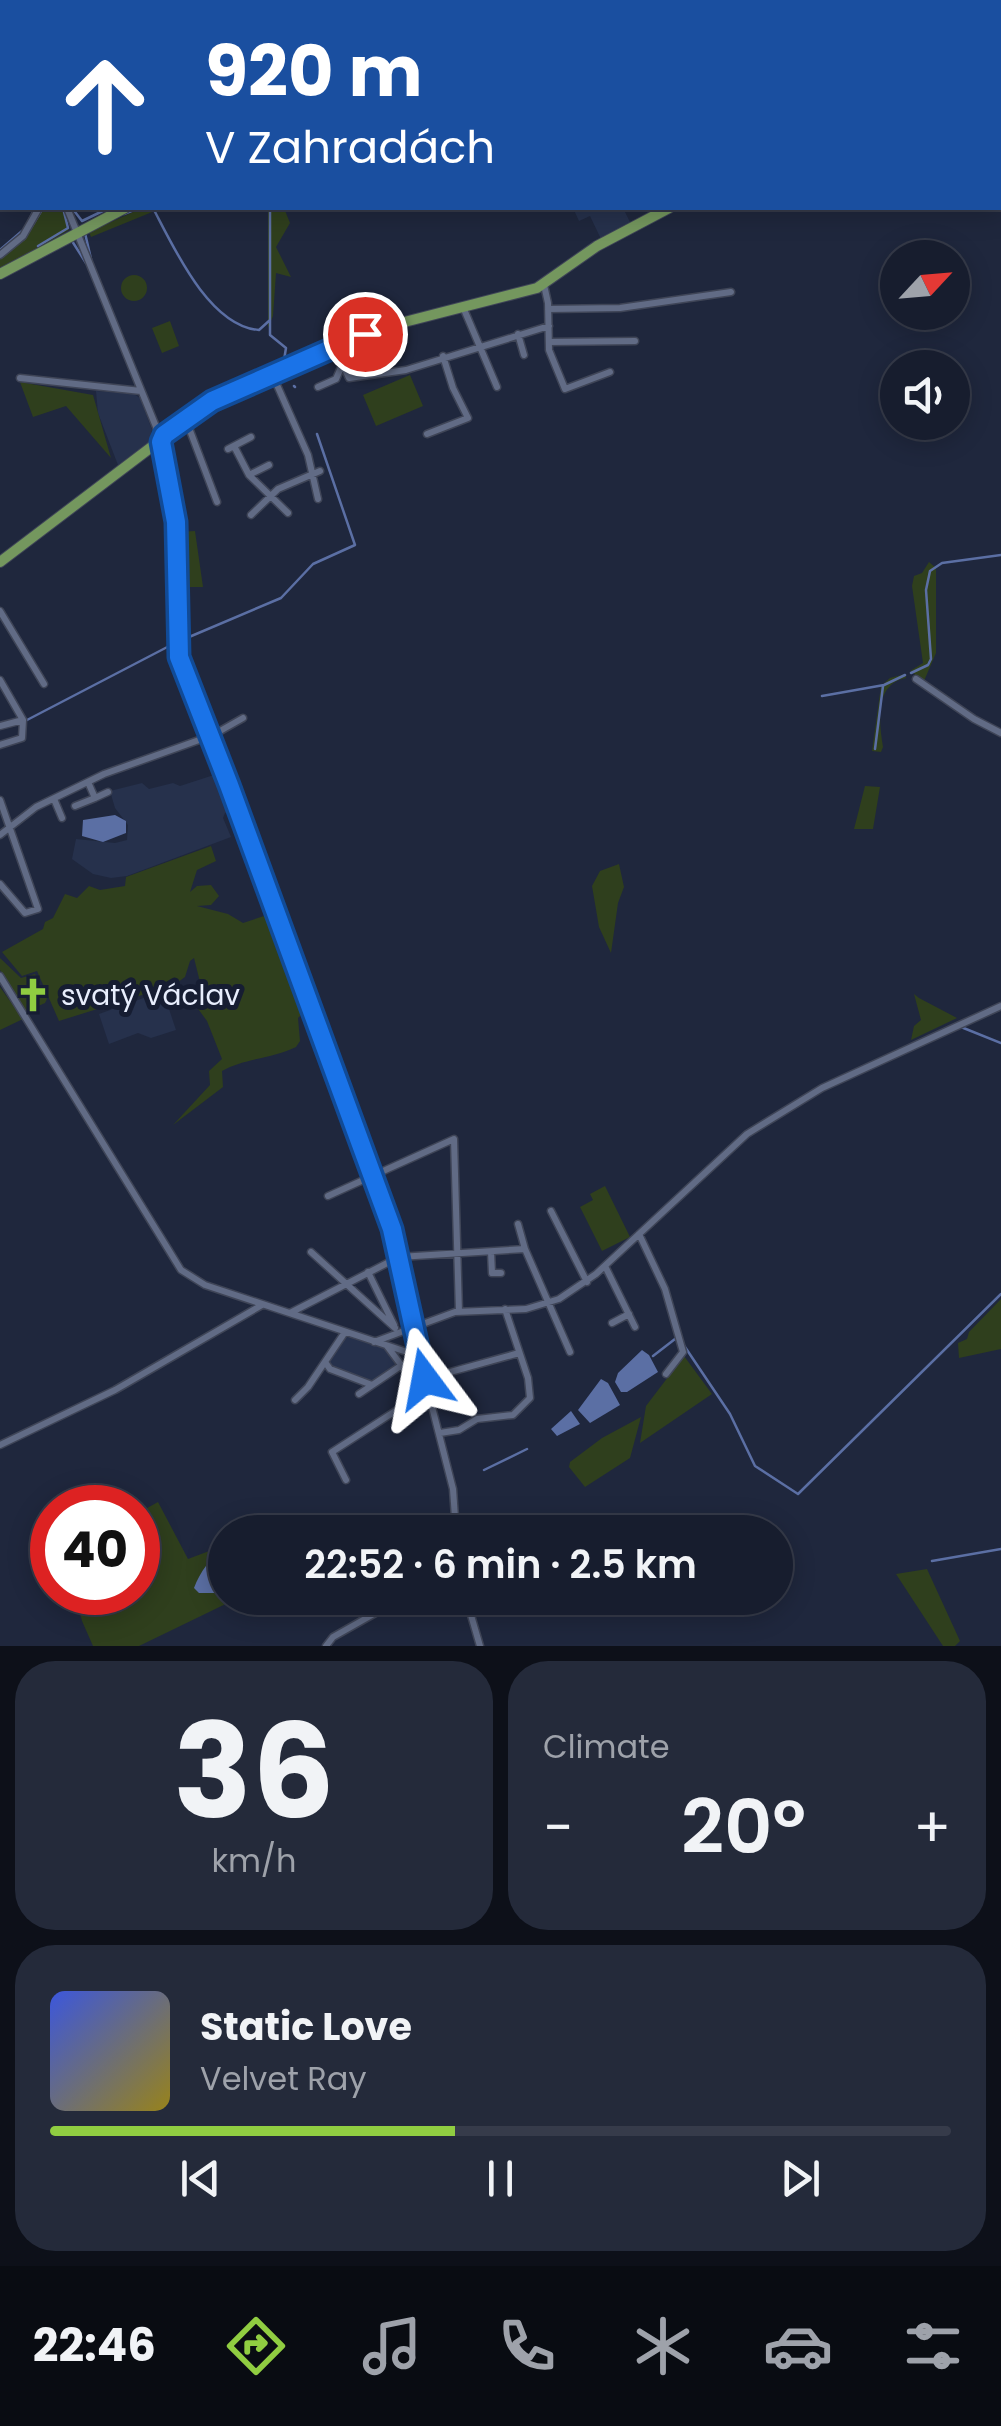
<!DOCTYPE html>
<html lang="en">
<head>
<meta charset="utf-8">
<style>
  :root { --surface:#171d2e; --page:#242a3a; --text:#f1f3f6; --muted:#9ea2aa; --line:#363b4a; --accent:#90cd41 }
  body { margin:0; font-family:Poppins,sans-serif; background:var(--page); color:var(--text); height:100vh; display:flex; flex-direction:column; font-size:38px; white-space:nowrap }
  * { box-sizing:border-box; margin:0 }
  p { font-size:32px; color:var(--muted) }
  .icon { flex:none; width:55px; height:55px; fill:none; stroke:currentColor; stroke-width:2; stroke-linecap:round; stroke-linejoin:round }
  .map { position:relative; height:1646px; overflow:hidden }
  .side { display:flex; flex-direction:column; gap:15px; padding:15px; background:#0d1019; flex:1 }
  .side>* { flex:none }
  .guide { position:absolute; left:0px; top:0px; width:1002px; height:210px; box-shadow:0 5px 25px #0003,0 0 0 2px var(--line); background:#1a4fa0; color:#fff; overflow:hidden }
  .needle { width:65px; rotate:64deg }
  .controls { position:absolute; left:880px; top:240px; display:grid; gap:20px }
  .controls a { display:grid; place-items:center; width:90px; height:90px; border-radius:50%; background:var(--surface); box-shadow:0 5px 25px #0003,0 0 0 2px var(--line); font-size:50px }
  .speed { position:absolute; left:30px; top:1485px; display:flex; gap:20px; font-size:50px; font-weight:700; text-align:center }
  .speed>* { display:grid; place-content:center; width:130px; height:130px; border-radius:50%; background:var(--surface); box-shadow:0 5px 25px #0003,0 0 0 2px var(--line); line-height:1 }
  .speed .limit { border:15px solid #d22; background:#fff; color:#111 }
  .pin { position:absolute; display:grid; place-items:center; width:85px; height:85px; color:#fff; margin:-42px; border:5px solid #fff; border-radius:50%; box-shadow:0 2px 10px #0007 }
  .me { position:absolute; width:110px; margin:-55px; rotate:347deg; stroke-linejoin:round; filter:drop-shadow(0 0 8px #0008) }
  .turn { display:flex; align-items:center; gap:35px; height:210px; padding:0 40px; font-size:45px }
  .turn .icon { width:130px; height:130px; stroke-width:2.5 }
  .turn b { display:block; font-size:70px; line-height:85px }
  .big { font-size:75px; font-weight:600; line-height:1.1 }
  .side .tile { flex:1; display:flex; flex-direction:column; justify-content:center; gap:15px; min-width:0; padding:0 35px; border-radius:40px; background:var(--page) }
  .side .dial { align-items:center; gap:0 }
  .dial b { font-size:130px; line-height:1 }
  .song { display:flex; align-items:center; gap:30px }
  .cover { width:120px; height:120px; border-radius:15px; background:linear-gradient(135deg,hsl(230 70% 55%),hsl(50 70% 35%)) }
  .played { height:10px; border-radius:5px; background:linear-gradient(90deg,var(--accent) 45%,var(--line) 45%) }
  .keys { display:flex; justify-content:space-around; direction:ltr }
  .heat { display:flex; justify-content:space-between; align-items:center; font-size:55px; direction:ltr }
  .side .tiles { flex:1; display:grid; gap:15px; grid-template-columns:1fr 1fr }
  .tile:last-child { grid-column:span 2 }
  .trip { position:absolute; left:208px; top:1515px; width:585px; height:100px; border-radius:50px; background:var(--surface); box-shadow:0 5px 25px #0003,0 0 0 2px var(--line); font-weight:600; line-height:100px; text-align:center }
  .tabs { display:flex; height:160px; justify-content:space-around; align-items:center; background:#090c12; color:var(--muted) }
  .tabs .icon { width:70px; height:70px }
  .tabs .active { color:var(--accent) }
  .tabs b { font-size:45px; color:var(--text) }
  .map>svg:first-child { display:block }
</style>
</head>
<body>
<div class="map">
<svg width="1001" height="1646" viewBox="0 0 1001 1646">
  <rect width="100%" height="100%" fill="#1f273d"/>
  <path fill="#26314c" d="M 573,208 L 623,208 L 630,222 L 601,239 L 590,216 L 579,221 Z
    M 96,391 L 134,394 L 140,398 L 152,430 L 149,442 L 118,465 L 98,413 Z
    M 220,773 L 234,810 L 225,813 L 223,818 L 231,837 L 127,876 L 111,878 L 93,874 L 72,859 L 76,839 L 115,843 L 127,840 L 128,825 L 115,808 L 110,791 L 142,783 L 149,789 L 173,783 L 180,786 Z
    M 163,991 L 176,1030 L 151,1038 L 138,1033 L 109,1044 L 99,1014 Z
    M 345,1336 L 388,1349 L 400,1365 L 371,1383 L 333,1369 L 328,1361 Z"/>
  <path fill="#2f3f1d" d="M 69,0 L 324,0 L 69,2 Z
    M 42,208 L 64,208 L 69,230 L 0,271 L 0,257 L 28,233 Z
    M 142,208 L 162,208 L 91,237 L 89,232 Z
    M 268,208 L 284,208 L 290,223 L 276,247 L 291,277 L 276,273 L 273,316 L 268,328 Z
    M121 288a13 13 0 1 1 26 0a13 13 0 1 1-26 0Z
    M 170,321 L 179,346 L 162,353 L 152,328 Z
    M 410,375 L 423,406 L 376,426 L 363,395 Z
    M 20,382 L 93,395 L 111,458 L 66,406 L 33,417 Z
    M 195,531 L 203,587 L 180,587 L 178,532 Z
    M 929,562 L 936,568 L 936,653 L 924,681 L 910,671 L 923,663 L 912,586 L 914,576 L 922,573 Z
    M 905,674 L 906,678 C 874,684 879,722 883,747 L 881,752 L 872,751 L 881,686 L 890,678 Z
    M 865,786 L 880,787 L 873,829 L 854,829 Z
    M 211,846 L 216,861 L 197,870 L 190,892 L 197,886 L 211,885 L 219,896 L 211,905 L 197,906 L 228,914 L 243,923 L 267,915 L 274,916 L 308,1008 L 298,1018 L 300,1041 L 296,1047 C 272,1059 244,1058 222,1071 L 223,1087 L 173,1125 L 210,1085 L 209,1071 L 222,1059 L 207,1021 L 193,1002 L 202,990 L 194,958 L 190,961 L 185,977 L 174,985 L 59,1021 L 37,971 L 22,976 L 2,952 L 43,929 L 45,922 L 53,918 L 65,894 L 77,898 L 89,886 L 100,890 L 125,886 L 126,877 Z
    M 619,864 L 624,887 L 618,903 L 611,953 L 599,927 L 592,886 L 600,871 Z
    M 0,958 L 21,978 L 35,974 L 47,999 L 45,1003 L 25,1012 L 0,970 Z
    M 0,987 L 23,1019 L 0,1030 Z
    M 914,994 L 919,998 L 957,1018 L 911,1040 L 914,1026 L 921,1020 Z
    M 605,1186 L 630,1237 L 602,1251 L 580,1207 L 593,1200 L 590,1194 Z
    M 1001,1299 L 1001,1349 L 959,1358 L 958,1343 L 967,1339 L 969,1332 Z
    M 684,1356 L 712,1394 L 640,1443 L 646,1406 Z
    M 641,1417 L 630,1458 L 585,1487 L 569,1467 L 570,1462 L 602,1438 Z
    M 158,1502 L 188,1559 L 225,1545 L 202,1573 L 222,1585 L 225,1584 L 225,1598 L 238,1598 L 139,1646 L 93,1646 L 82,1621 L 75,1593 L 138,1592 L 138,1513 Z
    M 927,1569 L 960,1641 L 955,1646 L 943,1646 L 896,1574 Z"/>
  <path fill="#5b6fa4" d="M 115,815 L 126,821 L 126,833 L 103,842 L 82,836 L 83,820 Z
    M 642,1350 L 649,1355 L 658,1372 L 627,1392 L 621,1392 L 615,1382 L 618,1373 Z
    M 601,1379 L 608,1383 L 620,1405 L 590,1423 L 578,1410 Z
    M 571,1411 L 580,1424 L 557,1436 L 551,1429 Z
    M 225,1549 L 225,1584 L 214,1593 L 199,1593 L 194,1588 C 200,1572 211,1556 225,1549 Z"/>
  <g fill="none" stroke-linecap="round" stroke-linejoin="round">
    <path stroke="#5b6fa4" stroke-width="2.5" d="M 161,0 L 163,2
      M 725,0 L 725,2
      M 308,2 L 313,0
      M 72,208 L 82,221 L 109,208
      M 153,208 C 174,248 209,326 259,330 L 270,320
      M 270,208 L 270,335 L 286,348 L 284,360
      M 124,214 L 139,208
      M 29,220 L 35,208
      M 85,233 L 91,259
      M 24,239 L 43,208
      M 72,241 L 86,263
      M 38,246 L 68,228 L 63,208
      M 0,250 L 22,231
      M 294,386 L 295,387
      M 182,640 L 281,598 L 313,564 L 355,545 L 317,434
      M 911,673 L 928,665 L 931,659 L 926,590 L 930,571 L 942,563 L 1001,555
      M 822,696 L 884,685 L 905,675
      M 27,720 L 175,643
      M 875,749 L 883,686
      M 961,1027 L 1001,1043
      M 683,1344 L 730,1414 L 755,1466 L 798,1494 L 1001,1294
      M 653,1356 L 675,1339
      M 484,1470 L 527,1449
      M 932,1561 L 1001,1549"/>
    <g stroke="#3f4557" stroke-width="9">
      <path id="minor" d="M 64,2 L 64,0
        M 67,208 L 159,434
        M 0,255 L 23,236 L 39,208
        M 544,285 L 548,303 L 549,350 L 565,389 L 610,372
        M 463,307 L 497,387
        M 548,309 L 620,308 L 731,292
        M 518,334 L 524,355
        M 549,342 L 635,341
        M 336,349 L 349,378 L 406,370 L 549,326
        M 273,376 L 308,455 L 318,499
        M 20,378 L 141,391
        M 318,387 L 336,379 L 342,365
        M 186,420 L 217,502
        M 427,434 L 468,418 L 453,388 L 443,356
        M 161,442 L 176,522 L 179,657 L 229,785 L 394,1236 L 419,1356 L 453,1489 L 456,1532
        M 234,446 L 249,475 L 288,513
        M 228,449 L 251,437
        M 249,475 L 269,465
        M 251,515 L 278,489 L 320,471
        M 0,611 L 44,684
        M 916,679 L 974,719 L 1001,733
        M 0,680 L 23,720 L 22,738 L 0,745
        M 0,726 L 23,720
        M 88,782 L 95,798 L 108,792
        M 54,799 L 62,818
        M 0,800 L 38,909 L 25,913 L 0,884
        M 75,806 L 95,798
        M 0,835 L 36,807 L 104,774 L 213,735 L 243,718
        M 0,976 L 181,1270 L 205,1285 L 419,1356
        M 328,1196 L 454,1139 L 459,1312
        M 551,1211 L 587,1282
        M 518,1224 L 525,1249 L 570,1352
        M 639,1234 L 665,1289 L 683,1352 L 666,1374
        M 311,1252 L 395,1328
        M 491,1252 L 492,1273 L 501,1273
        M 605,1266 L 635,1327
        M 368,1272 L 394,1325
        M 290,1313 L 399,1257 L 525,1249
        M 612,1323 L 629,1314
        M 374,1342 L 455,1312 L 526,1309 L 559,1299 L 596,1274 L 747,1134 L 822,1088 L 1001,1006
        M 387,1346 L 422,1393
        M 325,1362 L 330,1369 L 372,1385
        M 425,1379 L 519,1353
        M 359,1394 L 402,1365
        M 295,1400 L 308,1387 L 345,1332
        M 440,1433 L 459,1430 L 477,1419 L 513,1415 L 530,1398 L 528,1378 L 505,1309
        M 0,1445 L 115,1390 L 262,1305
        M 346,1480 L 332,1452 L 428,1390
        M 466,1598 L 480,1646
        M 468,1605 L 484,1604 L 489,1598
        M 326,1646 L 333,1637 L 402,1598"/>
    </g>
    <g stroke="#3f4557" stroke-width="12">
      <path id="major" d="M 768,2 L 771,0
        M 1000,22 L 1001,22
        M 0,274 L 125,208
        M 0,562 L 212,401 L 381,328 L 537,288 L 597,246 L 669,208"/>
    </g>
    <use href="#minor" stroke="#616b85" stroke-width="6"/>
    <use href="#major" stroke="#74975e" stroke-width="10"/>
  </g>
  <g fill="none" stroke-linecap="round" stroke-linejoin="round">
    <g stroke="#114b97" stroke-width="25">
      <path id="route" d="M 365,334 L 212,401 L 164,435 L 161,442 L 176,522 L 179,657 L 229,785 L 392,1229 L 425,1379"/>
    </g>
    <use href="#route" stroke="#1a73e8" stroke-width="18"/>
  </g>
  <defs>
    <g id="church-bare" transform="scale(2.7)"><path d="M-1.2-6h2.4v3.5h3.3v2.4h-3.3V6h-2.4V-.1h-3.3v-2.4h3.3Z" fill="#90cd41" stroke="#161d32" stroke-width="2.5" paint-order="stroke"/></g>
  </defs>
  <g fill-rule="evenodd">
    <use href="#church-bare" x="33" y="995"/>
  </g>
  <g text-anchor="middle" stroke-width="10" stroke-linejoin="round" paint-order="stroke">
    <g font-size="28" fill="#e8eefd" stroke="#161d32" text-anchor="start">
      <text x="61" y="1005">svatý Václav</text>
    </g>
  </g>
</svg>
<div class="controls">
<a><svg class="needle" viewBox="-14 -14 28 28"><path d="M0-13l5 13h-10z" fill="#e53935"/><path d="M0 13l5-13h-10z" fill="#9ea2aa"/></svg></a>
<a><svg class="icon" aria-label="sound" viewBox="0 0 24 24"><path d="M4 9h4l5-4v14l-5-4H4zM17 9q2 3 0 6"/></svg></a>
</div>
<div class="speed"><div class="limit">40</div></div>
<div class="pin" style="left:365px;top:334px;background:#d93025"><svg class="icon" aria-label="arrive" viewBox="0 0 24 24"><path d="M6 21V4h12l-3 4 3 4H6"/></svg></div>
<svg class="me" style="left:425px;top:1379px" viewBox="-20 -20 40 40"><path d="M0-17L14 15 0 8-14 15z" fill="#1a73e8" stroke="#fff" stroke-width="4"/></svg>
<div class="trip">22:52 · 6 min · 2.5 km</div>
<div class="guide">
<div class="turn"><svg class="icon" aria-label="ahead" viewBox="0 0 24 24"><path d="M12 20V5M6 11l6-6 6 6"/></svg><div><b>920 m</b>V Zahradách</div></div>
</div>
</div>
<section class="side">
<div class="tiles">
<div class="tile dial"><b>36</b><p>km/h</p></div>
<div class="tile"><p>Climate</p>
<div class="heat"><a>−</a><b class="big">20°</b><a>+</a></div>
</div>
<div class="tile">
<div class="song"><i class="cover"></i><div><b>Static Love</b><p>Velvet Ray</p></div></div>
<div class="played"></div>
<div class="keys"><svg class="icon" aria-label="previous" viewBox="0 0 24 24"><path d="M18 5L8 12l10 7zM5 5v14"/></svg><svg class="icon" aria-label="pause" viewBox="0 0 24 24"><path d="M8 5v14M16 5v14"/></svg><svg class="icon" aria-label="next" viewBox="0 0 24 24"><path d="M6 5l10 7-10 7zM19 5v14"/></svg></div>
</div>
</div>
</section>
<nav class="tabs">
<b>22:46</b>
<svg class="icon active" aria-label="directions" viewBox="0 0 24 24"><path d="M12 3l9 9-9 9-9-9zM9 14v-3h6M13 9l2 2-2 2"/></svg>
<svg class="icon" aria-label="music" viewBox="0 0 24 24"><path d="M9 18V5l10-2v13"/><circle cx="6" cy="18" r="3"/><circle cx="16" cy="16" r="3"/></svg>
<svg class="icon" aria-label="phone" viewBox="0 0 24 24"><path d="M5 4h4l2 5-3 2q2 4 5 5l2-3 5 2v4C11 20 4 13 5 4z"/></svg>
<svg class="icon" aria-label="climate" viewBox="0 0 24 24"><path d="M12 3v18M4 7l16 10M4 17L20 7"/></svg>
<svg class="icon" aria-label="car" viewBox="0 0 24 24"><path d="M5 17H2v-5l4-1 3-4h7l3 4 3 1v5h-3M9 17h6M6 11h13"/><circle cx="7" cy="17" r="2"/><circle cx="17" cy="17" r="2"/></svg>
<svg class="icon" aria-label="filters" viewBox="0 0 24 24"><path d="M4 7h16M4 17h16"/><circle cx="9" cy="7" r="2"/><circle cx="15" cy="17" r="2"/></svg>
</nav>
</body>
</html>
